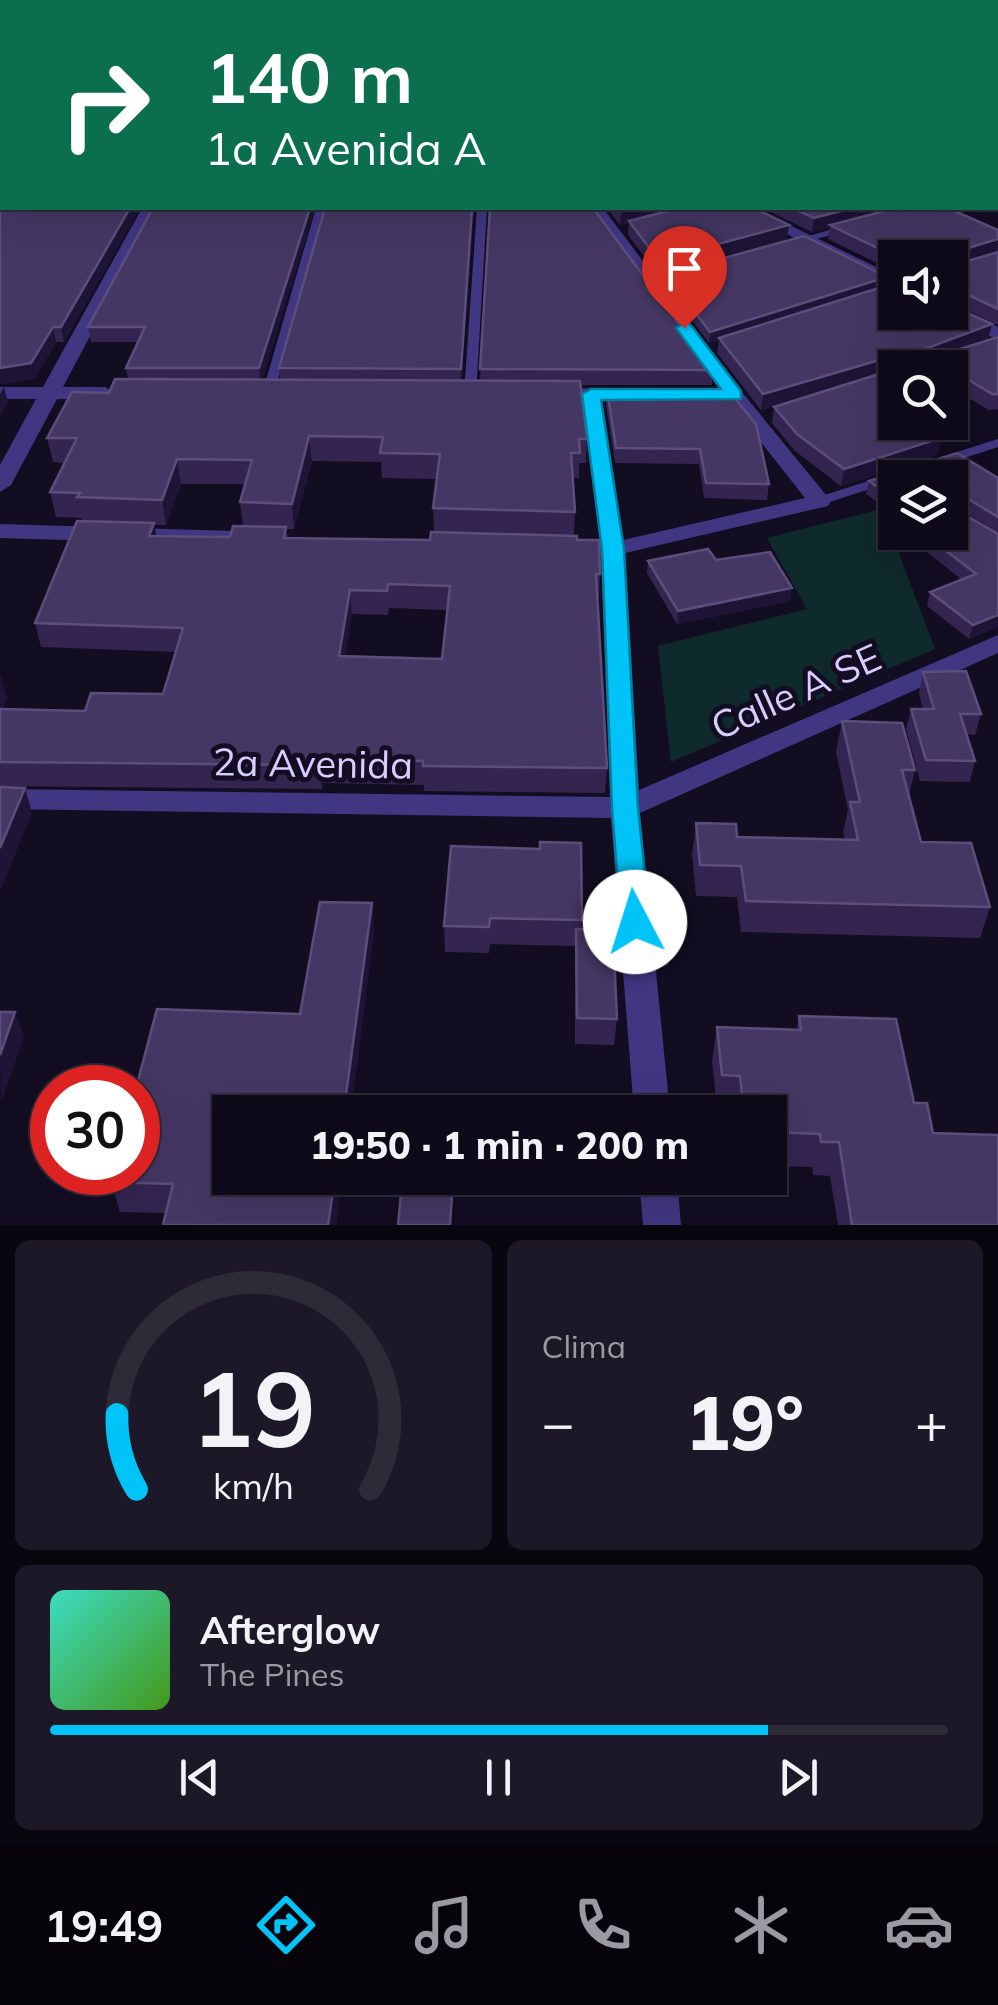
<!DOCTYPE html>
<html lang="es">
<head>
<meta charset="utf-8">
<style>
  :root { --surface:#0e0a1a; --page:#1c1827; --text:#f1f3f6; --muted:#9b9aa2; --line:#2e2b39; --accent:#00c4f8 }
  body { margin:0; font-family:Mulish,sans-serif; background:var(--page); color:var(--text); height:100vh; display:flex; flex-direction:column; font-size:38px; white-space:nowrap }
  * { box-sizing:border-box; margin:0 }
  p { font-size:32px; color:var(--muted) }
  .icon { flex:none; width:55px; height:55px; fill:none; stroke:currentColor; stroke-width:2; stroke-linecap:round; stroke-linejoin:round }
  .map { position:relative; height:1225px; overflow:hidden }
  .side { display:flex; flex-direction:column; gap:15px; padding:15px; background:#08060e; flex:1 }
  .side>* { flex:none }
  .guide { position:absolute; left:0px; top:0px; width:1000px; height:210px; box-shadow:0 10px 40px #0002,0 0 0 2px var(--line); background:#0b6e4f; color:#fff; overflow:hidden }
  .buttons { position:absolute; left:878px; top:240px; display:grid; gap:20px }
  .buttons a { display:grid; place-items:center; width:90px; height:90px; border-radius:0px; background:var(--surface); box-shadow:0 10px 40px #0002,0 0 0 2px var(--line); font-size:50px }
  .speed { position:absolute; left:30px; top:1065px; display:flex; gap:20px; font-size:50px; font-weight:700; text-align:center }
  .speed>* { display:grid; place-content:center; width:130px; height:130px; border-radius:50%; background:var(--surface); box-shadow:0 10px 40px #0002,0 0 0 2px var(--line); line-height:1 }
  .speed .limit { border:15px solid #d22; background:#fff; color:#111 }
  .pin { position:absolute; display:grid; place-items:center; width:85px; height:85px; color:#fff; margin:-102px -42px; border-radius:50% 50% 50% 0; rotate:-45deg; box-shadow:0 0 10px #0007 }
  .pin .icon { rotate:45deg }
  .me { position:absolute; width:110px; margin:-55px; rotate:355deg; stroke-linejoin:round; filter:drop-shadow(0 0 8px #0008) }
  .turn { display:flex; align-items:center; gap:35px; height:210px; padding:0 40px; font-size:45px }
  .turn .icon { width:130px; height:130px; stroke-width:2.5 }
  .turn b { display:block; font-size:70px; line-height:85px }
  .big { font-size:75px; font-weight:800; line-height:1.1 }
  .side .tile { flex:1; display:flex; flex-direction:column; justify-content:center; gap:15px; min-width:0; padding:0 35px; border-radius:15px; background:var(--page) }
  .side .dial { align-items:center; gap:0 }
  .dial svg { height:260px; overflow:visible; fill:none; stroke:var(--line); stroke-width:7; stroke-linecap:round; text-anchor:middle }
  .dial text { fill:var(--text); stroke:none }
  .song { display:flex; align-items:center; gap:30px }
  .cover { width:120px; height:120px; border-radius:15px; background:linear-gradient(135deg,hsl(170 70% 55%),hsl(100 70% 35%)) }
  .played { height:10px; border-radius:5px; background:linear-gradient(90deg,var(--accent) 80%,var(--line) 80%) }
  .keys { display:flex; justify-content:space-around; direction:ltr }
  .heat { display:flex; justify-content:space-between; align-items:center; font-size:55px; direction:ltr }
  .side .tiles { flex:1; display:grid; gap:15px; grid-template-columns:1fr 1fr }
  .tile:last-child { grid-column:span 2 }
  .trip { position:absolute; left:212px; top:1095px; width:575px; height:100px; border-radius:0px; background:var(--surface); box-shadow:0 10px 40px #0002,0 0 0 2px var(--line); font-weight:800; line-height:100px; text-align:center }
  .tab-bar { display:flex; height:160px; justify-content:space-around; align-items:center; background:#06040a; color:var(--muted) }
  .tab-bar .icon { width:70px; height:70px }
  .tab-bar .on { color:var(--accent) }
  .tab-bar b { font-size:45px; color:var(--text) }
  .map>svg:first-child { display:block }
</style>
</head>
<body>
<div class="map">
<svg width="998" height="1225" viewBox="0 0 998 1225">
  <rect width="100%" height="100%" fill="#130d22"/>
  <path fill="#0f2a2c" d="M 882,509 L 935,649 L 671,762 L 658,646 L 807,609 L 767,538 Z"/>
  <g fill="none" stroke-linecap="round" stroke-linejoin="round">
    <path fill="#413682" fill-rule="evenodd" d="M 316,208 L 326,208 L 274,394 L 272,397 L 264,397 L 262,394 Z
      M 477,208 L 487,208 L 476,394 L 470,398 L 464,394 Z
      M 845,225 L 849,226 L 849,230 L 795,245 L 790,242 Z
      M 998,439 L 998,447 L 943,465 L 937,461 L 938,458 Z
      M 887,475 L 892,476 L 894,479 L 892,482 L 820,505 L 813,501 L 815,498 Z"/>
    <path fill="#413682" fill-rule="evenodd" d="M 142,208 L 158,208 L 63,387 L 105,387 L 115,393 L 105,399 L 57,399 L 11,485 L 0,492 L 0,465 L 36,399 L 0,399 L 0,387 L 43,387 Z
      M 587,208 L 603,208 L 741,391 L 831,501 L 828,506 L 625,553 L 639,790 L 998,635 L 998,653 L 640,813 L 670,1112 L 634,1112 L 611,818 L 0,809 L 0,789 L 610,797 L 601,556 L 565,555 L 553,548 L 565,541 L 600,542 L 582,400 L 550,400 L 540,394 L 550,388 L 640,389 L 650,395 L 640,401 L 602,401 L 623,540 L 805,498 L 727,399 Z
      M 734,208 L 754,208 L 895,276 L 895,288 Z
      M 950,305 L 998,327 L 998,340 L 944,314 L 950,312 Z
      M 0,524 L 235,531 L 247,538 L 235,545 L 0,538 Z
      M 639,1178 L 677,1178 L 681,1225 L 643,1225 Z"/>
  </g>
  <path fill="#332550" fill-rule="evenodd" d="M 0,0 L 998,0 L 998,118 L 998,2 L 2,2 L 2,208 L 140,208 L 64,342 L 56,342 L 35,378 L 0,384 Z
    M 315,208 L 262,380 L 280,380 L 279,368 L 325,208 L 474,208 L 461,380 L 480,381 L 490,208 L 488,208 L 593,208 L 713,370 L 712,385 L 580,385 L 587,439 L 586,463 L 579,463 L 579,478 L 573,478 L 575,512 L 574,536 L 600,574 L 599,597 L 597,597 L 607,768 L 605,793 L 424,791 L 424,785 L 323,783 L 322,789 L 0,786 L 0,674 L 7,699 L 2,709 L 85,711 L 163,694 L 176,652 L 41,647 L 35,623 L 83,521 L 82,518 L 56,517 L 50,492 L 65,463 L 53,462 L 47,438 L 128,379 L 126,368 L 138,342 L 91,342 L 88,327 ZM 312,461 L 381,462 L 382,478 L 437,479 L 433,508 L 434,532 L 430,540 L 288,538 L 286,529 L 294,529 ZM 181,484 L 245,484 L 240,502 L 243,526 L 230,537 L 157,536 L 154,525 L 166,525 ZM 389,608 L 447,610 L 442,659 L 345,656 L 352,614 L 388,615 Z
    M 607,208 L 754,208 L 787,239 L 657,274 L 628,235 L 629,223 L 620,225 Z
    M 762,208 L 963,208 L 954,210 L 998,230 L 998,325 L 950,302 L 950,258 L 895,258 L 895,272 L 828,239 L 830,227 L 812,232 Z
    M 666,274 L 887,277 L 885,286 L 992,324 L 988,339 L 998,337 L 998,409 L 989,410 L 965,396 L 950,368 L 895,368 L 895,422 L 941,438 L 937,455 L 841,486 L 795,451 L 772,423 L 774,407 L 860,380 L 761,410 L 717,353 L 719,340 L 709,343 L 665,284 Z
    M 607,390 L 769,484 L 767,500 L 704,498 L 699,464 L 615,463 L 606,405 Z
    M 957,453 L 998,478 L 998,533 L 951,504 L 951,507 L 998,534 L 998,627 L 969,639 L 927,606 L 930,592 L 962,580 L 916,543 L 918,532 L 950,532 L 950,478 L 895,478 L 895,511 L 890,511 L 866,494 L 869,481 Z
    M 716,560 L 790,601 L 677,624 L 647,573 L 648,561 Z
    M 923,672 L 981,714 L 975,735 L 967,734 L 975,761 L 970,782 L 920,781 L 906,729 L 911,709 L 923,709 L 919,693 Z
    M 842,721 L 915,770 L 909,795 L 921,842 L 990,907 L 980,938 L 741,932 L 737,897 L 696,896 L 692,854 L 696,823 L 737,837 L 845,840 L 843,832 L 848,810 L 836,752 Z
    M 451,846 L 582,920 L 581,929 L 617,1019 L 614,1045 L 575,1044 L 575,946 L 490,944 L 489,953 L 445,952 L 444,926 Z
    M 372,903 L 374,933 L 230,1112 L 342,1178 L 336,1225 L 163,1225 L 166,1213 L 120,1212 L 111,1182 L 300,1014 Z
    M 799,1016 L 914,1103 L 933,1133 L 998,1225 L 838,1225 L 830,1176 L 813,1175 L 812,1167 L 770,1166 L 770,1112 L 735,1112 L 734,1109 L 717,1109 L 712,1061 L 717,1027 L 796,1030 Z"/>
  <path fill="#1e1436" d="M 130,208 L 140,208 L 64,342 L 61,327 Z
    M 310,208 L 315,208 L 261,384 L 259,368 Z
    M 472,208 L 474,208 L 461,384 L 461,369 Z
    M 635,208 L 685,208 L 620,225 L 621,211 Z
    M 853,208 L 902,208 L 830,225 L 830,227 L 812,232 L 814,218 Z
    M 789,225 L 787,239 L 657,274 L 658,260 Z
    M 998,239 L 997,252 L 950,267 L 952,253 Z
    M 887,277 L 885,287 L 709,343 L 710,332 Z
    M 992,324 L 988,339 L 914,368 L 914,353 Z
    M 53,327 L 56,342 L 35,378 L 0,384 L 0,368 Z
    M 900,354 L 898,368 L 895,368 L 895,370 L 761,410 L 763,394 Z
    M 969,380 L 965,396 L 950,400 L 950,385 Z
    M 4,387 L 8,403 L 0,416 L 0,394 Z
    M 309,436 L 312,461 L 294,529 L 292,504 Z
    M 941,438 L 937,455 L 841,486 L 844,469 Z
    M 177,459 L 181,484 L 166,525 L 162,500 Z
    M 154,523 L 158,546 L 149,536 Z
    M 792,588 L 790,601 L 677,624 L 678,611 Z
    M 350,590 L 352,614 L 341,681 L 339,656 Z
    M 998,615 L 998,627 L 969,639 L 973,625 Z
    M 0,674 L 7,699 L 0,714 Z
    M 321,758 L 323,783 L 322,789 L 320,765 Z
    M 25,788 L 32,813 L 0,892 L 0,848 Z
    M 372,903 L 374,933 L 351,1112 L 346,1095 Z
    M 15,1012 L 24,1037 L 1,1103 L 0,1055 Z
    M 335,1178 L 342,1178 L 336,1225 L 328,1225 Z"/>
  <path fill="#443763" stroke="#5c4e7b" stroke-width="2.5" fill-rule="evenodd" d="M 0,0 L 998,0 L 998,106 L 998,2 L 2,3 Z
    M 2,11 L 2,146 L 0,144 L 0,13 Z
    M 2,154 L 2,208 L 130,208 L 61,327 L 53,327 L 31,363 L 0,368 L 0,156 Z
    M 153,208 L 310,208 L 259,368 L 126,368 L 145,327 L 88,327 Z
    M 325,208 L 472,208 L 461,369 L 279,368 Z
    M 490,208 L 593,208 L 713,370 L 480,369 Z
    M 679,208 L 754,208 L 789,225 L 658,260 L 629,221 Z
    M 792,208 L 853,208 L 814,218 Z
    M 896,208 L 948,208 L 998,230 L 998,239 L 952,253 L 951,266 L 998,252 L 998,309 L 952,287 L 950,289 L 950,258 L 898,258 L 830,225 Z
    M 804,236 L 887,277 L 710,332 L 666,274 Z
    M 895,283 L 895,312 L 950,312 L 950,305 L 992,324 L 914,353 L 938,356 L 998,337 L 998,394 L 992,394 L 969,380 L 950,385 L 950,368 L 899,368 L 900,354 L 763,394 L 719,338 Z
    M 895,369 L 895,402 L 886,405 L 895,410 L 895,422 L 915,422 L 941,438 L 844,469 L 797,434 L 774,407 Z
    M 115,379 L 580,381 L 587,439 L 579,439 L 580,453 L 571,453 L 575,512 L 433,508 L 440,454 L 380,453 L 383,437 L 309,436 L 292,504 L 240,502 L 252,460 L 177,459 L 162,500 L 77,497 L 80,493 L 50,492 L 77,438 L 47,438 L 72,392 L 109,393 Z
    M 607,390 L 728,390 L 756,424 L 769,484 L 706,483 L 700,449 L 616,448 Z
    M 957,453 L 998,478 L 998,517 L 955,491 L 950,491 L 951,507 L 998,534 L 998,615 L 973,625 L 930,592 L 976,574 L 922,532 L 950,532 L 950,478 L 895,478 L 895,498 L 892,498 L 869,481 Z
    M 77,521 L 154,523 L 149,536 L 230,537 L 233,526 L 286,527 L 284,538 L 430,540 L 431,532 L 577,536 L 577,540 L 599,540 L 600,574 L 596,574 L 607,768 L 423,766 L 423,761 L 321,758 L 320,765 L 0,762 L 0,709 L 85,711 L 91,693 L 163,694 L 183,628 L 35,623 ZM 388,584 L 450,586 L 442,659 L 339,656 L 350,590 L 387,591 Z
    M 708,549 L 716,560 L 770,552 L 792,588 L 678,611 L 648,561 Z
    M 966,671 L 981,714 L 960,714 L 975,761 L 926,760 L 911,709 L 934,709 L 923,672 Z
    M 842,721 L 902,723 L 915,770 L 902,770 L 921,842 L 971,843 L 990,907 L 746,901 L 741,866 L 700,865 L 696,823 L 736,824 L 737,837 L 858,840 L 850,802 L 860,802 Z
    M 0,787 L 25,788 L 0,848 Z
    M 540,842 L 581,843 L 582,920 L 490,918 L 489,927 L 444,926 L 451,846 L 540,849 Z
    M 320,902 L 372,903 L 346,1095 L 385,1096 L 383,1112 L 230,1112 L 230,1178 L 335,1178 L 328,1225 L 163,1225 L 173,1184 L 111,1182 L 113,1172 L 138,1172 L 138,1088 L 136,1088 L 157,1009 L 300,1014 Z
    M 576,929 L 613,930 L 617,1019 L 577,1018 Z
    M 0,1012 L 15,1012 L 0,1055 Z
    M 799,1016 L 896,1019 L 914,1103 L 927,1103 L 933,1133 L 998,1135 L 998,1225 L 852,1225 L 839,1142 L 821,1142 L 820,1134 L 770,1132 L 770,1112 L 744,1112 L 740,1076 L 722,1075 L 717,1027 L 801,1030 Z
    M 401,1194 L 452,1195 L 450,1225 L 398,1225 Z"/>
  <path fill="#00c4f8" stroke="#007fa1" stroke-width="2.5" d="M 684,322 L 690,324 L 741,391 L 741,399 L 601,400 L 624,549 L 638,808 L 650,922 L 645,931 L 635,934 L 625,931 L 621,922 L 612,808 L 602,549 L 582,394 L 591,389 L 721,389 L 676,328 Z"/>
  <g text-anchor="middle" stroke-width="10" stroke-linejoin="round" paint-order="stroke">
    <g font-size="38" fill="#d9cdff" stroke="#130d22">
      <text transform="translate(796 692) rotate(-24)" y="13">Calle A SE</text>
      <text transform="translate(313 764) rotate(1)" y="13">2a Avenida</text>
    </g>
  </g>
</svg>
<div class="buttons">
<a><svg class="icon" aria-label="sound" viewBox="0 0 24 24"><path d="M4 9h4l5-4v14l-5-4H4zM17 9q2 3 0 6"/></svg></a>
<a><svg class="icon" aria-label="search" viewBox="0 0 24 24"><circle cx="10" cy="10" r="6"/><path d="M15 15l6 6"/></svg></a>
<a><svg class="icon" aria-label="layers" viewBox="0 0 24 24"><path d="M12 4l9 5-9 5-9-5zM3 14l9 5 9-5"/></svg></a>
</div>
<div class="speed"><div class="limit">30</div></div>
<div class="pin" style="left:684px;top:328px;background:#d93025"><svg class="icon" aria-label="arrive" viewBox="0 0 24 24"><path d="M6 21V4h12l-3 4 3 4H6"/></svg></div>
<svg class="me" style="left:635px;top:922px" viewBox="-20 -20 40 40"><circle r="19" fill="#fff"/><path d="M0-13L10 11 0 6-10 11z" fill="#00c4f8"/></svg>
<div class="trip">19:50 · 1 min · 200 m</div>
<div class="guide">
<div class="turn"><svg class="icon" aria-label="right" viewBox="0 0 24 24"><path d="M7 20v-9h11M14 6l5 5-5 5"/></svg><div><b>140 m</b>1a Avenida A</div></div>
</div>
</div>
<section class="side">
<div class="tiles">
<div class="tile dial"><svg viewBox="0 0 100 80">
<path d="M14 69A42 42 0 1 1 86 69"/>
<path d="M14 69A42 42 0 0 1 8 46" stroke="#00c4f8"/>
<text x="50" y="56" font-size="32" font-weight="700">19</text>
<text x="50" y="72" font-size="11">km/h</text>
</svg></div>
<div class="tile"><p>Clima</p>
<div class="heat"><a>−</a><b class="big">19°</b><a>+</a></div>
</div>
<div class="tile">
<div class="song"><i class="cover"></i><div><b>Afterglow</b><p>The Pines</p></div></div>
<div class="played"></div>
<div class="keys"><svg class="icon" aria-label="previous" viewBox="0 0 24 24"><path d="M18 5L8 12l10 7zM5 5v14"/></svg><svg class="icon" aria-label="pause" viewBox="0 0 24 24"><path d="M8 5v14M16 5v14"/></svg><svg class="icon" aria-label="next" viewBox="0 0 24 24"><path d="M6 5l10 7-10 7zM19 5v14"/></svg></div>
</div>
</div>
</section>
<nav class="tab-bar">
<b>19:49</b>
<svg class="icon on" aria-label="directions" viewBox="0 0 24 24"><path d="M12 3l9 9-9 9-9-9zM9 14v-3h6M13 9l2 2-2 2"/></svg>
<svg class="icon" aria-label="music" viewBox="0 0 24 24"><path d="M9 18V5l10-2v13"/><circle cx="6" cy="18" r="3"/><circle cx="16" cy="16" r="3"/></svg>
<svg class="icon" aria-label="phone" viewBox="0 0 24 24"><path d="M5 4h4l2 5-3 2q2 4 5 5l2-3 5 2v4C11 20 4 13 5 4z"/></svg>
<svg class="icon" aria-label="climate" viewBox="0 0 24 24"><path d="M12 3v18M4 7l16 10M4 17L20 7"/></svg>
<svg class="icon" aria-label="car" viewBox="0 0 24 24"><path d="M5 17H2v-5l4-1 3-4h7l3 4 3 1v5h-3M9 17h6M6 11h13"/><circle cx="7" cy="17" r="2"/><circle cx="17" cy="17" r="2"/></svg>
</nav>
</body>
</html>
